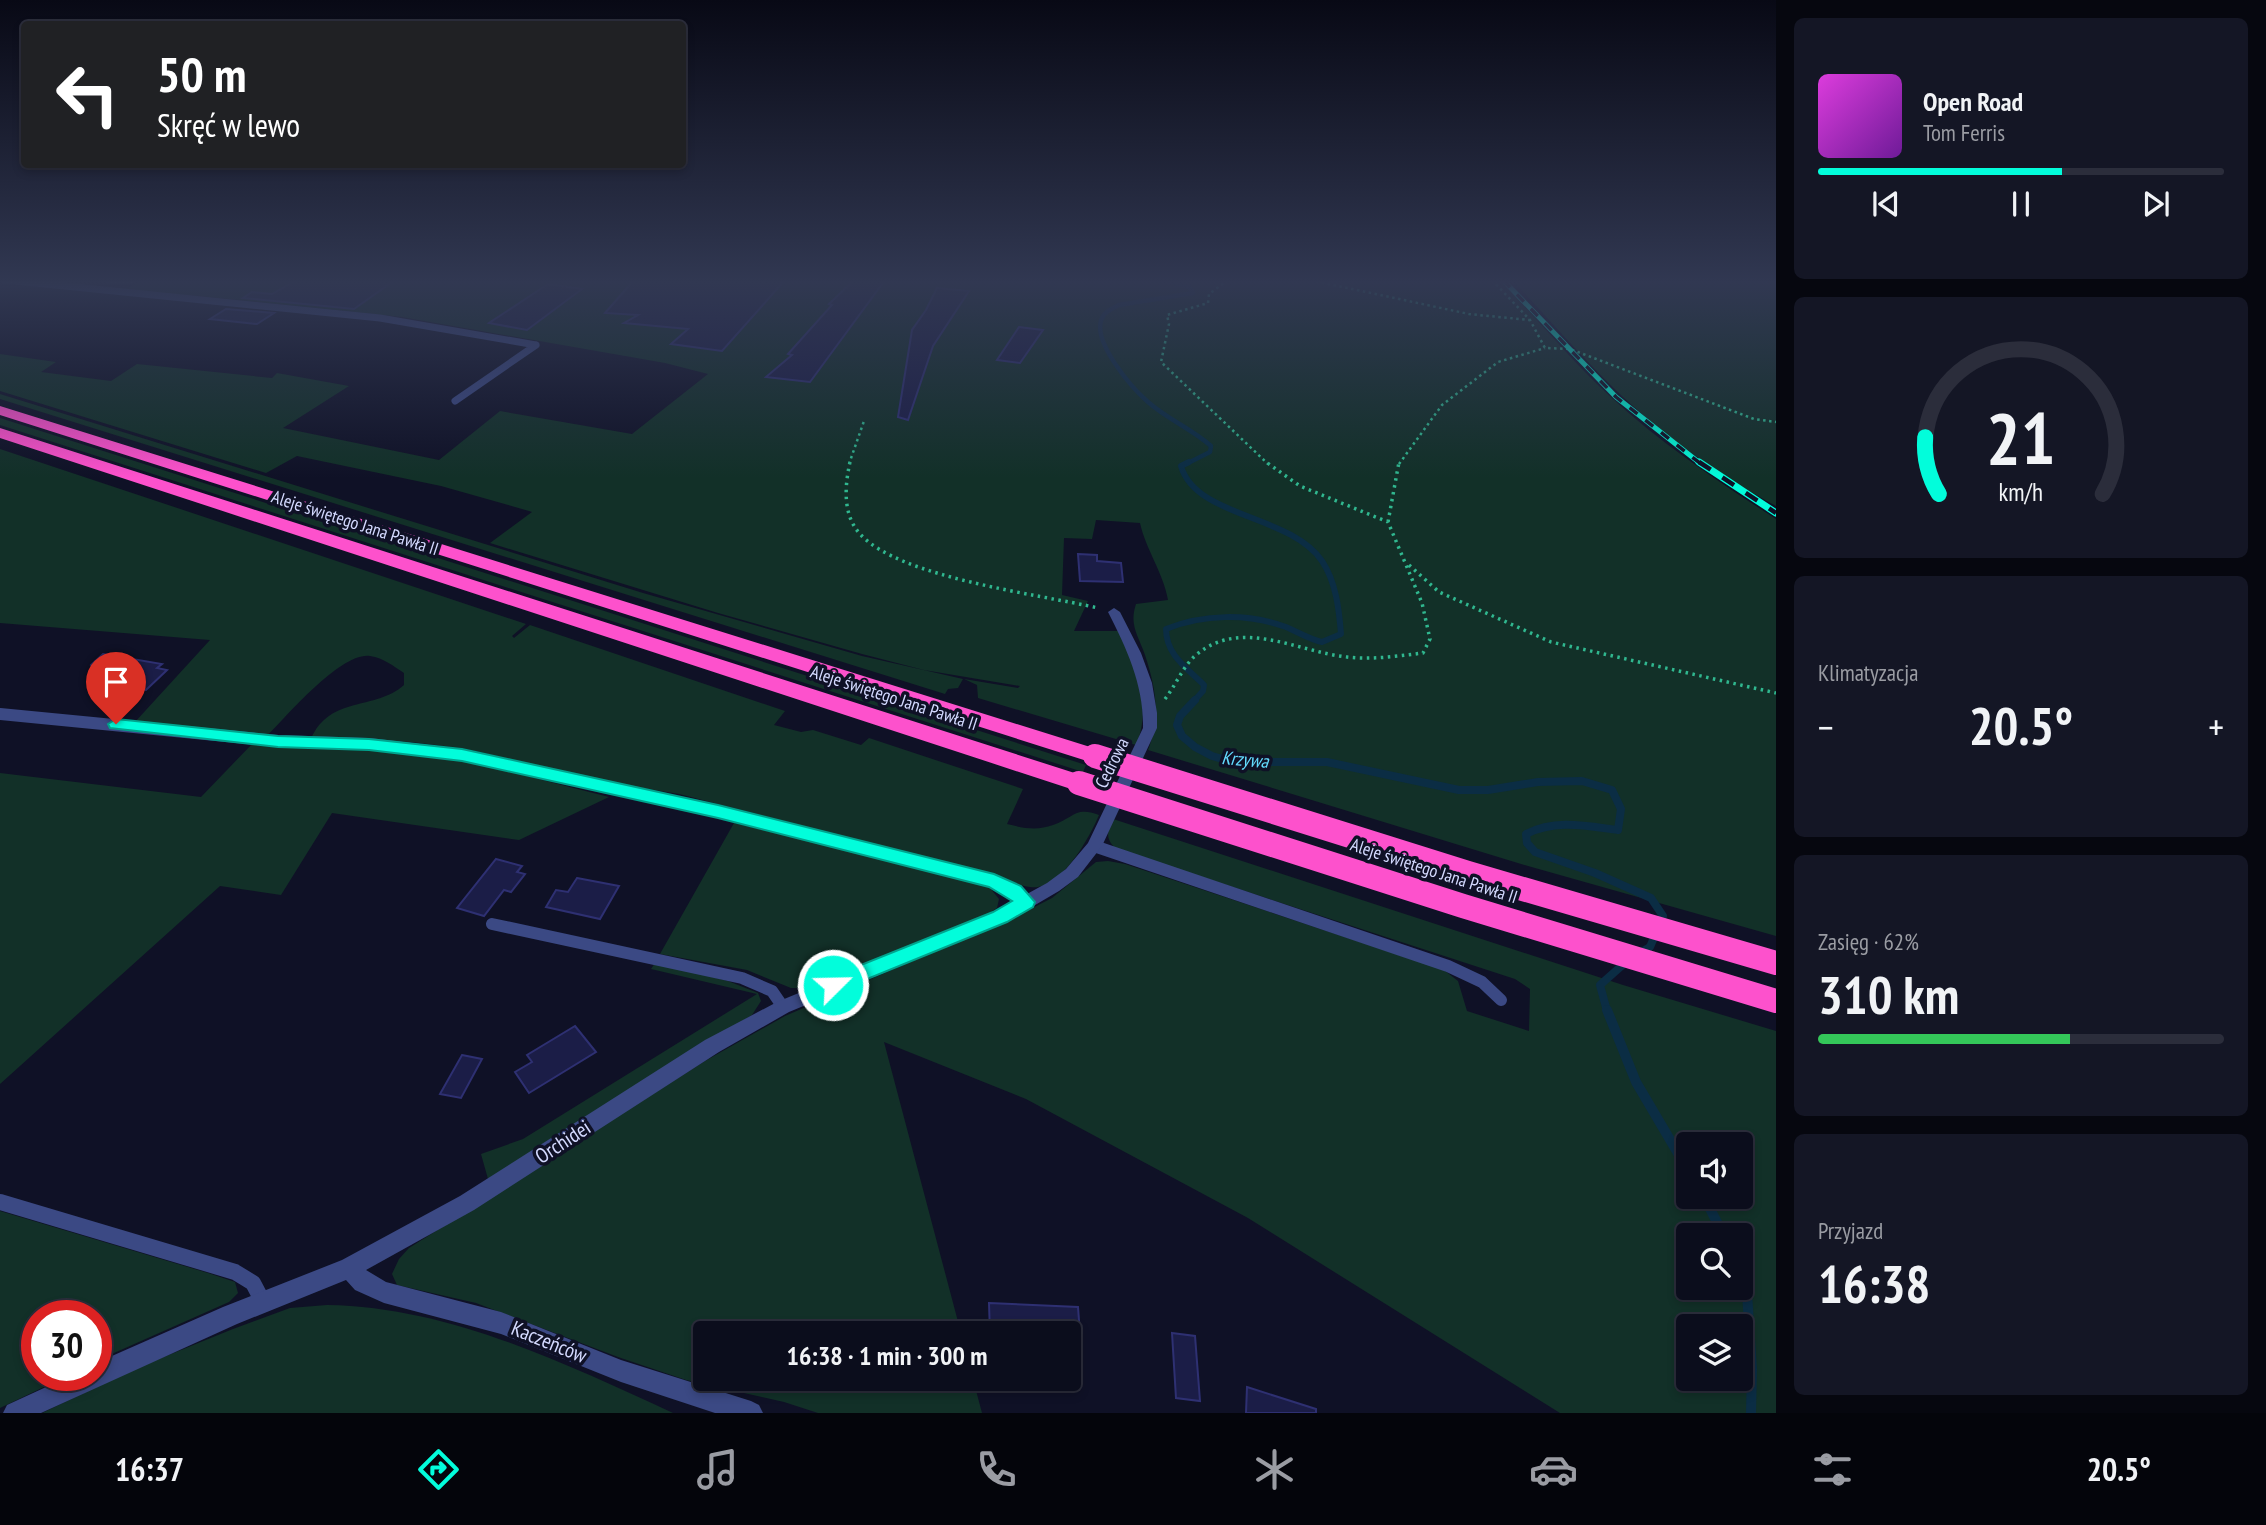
<!DOCTYPE html>
<html lang="pl">
<head>
<meta charset="utf-8">
<style>
  :root { --surface:#0b0d1c; --page:#141625; --text:#f1f3f6; --muted:#9a9ca3; --line:#2b2d3b; --accent:#02fddb }
  body { margin:0; font-family:"PT Sans Narrow",sans-serif; background:var(--page); color:var(--text); height:100vh; display:flex; flex-direction:column; font-size:26px; white-space:nowrap }
  * { box-sizing:border-box; margin:0 }
  p { font-size:23px; color:var(--muted) }
  .icon { flex:none; width:38px; height:38px; fill:none; stroke:currentColor; stroke-width:2; stroke-linecap:round; stroke-linejoin:round }
  .map { position:relative; flex:1; overflow:hidden }
  .sheet { display:flex; flex-direction:column; gap:18px; padding:18px; background:#06070f; width:490px }
  .sheet>* { flex:none }
  .hud { position:absolute; left:21px; top:21px; width:665px; height:147px; border-radius:7px; box-shadow:0 4px 10px #0003,0 0 0 2px var(--line); background:#202124; color:#fff; overflow:hidden }
  .fabs { position:absolute; left:1676px; top:1132px; display:grid; gap:14px }
  .fabs a { display:grid; place-items:center; width:77px; height:77px; border-radius:7px; background:var(--surface); box-shadow:0 4px 10px #0003,0 0 0 2px var(--line); font-size:35px }
  .speed { position:absolute; left:21px; top:1300px; display:flex; gap:14px; font-size:35px; font-weight:700; text-align:center }
  .speed>* { display:grid; place-content:center; width:91px; height:91px; border-radius:50%; background:var(--surface); box-shadow:0 4px 10px #0003,0 0 0 2px var(--line); line-height:1 }
  .speed .limit { border:10px solid #d22; background:#fff; color:#111 }
  .pin { position:absolute; display:grid; place-items:center; width:60px; height:60px; color:#fff; margin:-72px -30px; border-radius:50% 50% 50% 0; rotate:-45deg; box-shadow:0 0 7px #0007 }
  .pin .icon { rotate:45deg }
  .me { position:absolute; width:77px; margin:-38px; rotate:67deg; stroke-linejoin:round; filter:drop-shadow(0 0 5px #0008) }
  .turn { display:flex; align-items:center; gap:24px; height:147px; padding:0 21px; font-size:32px }
  .turn .icon { width:91px; height:91px; stroke-width:2.5 }
  .turn b { display:block; font-size:49px; line-height:60px }
  .big { font-size:52px; font-weight:700; line-height:1.1 }
  .sheet .widget { flex:1; display:flex; flex-direction:column; justify-content:center; gap:10px; min-width:0; padding:0 24px; border-radius:10px; background:var(--page) }
  .sheet .dial { align-items:center; gap:0 }
  .dial svg { height:182px; overflow:visible; fill:none; stroke:var(--line); stroke-width:7; stroke-linecap:round; text-anchor:middle }
  .dial text { fill:var(--text); stroke:none }
  .song { display:flex; align-items:center; gap:21px }
  .cover { width:84px; height:84px; border-radius:10px; background:linear-gradient(135deg,hsl(300 70% 55%),hsl(280 70% 35%)) }
  .played { height:7px; border-radius:4px; background:linear-gradient(90deg,var(--accent) 60%,var(--line) 60%) }
  .keys { display:flex; justify-content:space-around; direction:ltr }
  .heat { display:flex; justify-content:space-between; align-items:center; font-size:38px; direction:ltr }
  .charge { height:10px; border-radius:5px; background:linear-gradient(90deg,#34c759 62%,var(--line) 0) }
  .trip { position:absolute; left:693px; top:1321px; width:388px; height:70px; border-radius:7px; background:var(--surface); box-shadow:0 4px 10px #0003,0 0 0 2px var(--line); font-weight:700; line-height:70px; text-align:center }
  .menu { display:flex; height:112px; justify-content:space-around; align-items:center; background:#04050b; color:var(--muted) }
  .menu .icon { width:49px; height:49px }
  .menu .current { color:var(--accent) }
  .menu b { font-size:32px; color:var(--text) }
  main { display:flex; flex:1; min-height:0 }
  .map>svg:first-child { display:block }
</style>
</head>
<body>
<main>
<div class="map">
<svg width="1776" height="1413" viewBox="0 0 1776 1413">
  <rect width="100%" height="100%" fill="#0f1126"/>
  <path fill="#123028" fill-rule="evenodd" d="M 144,280 L 1499,280 C 1538,319 1572,362 1613,399 C 1663,445 1719,482 1776,519 L 1776,936 L 1528,866 L 1148,750 C 1161,718 1156,688 1145,655 C 1138,635 1129,625 1136,604 L 1168,600 C 1163,572 1146,550 1140,523 L 1096,520 L 1092,539 L 1064,538 L 1062,595 L 1088,601 L 1074,631 L 1120,631 C 1137,665 1152,709 1136,745 L 978,698 L 977,685 L 964,679 L 1018,688 L 1020,686 L 924,670 L 862,654 L 718,613 L 490,543 L 532,512 L 529,511 L 441,486 L 297,456 L 266,473 L 0,391 L 0,354 L 56,362 L 41,372 L 111,381 L 137,364 L 272,378 L 277,373 L 349,386 L 283,428 L 439,460 L 500,411 L 632,434 L 708,374 L 665,363 L 402,317 L 191,295 L 179,297 L 104,287 L 125,289 Z
    M 1512,280 L 1776,280 L 1776,506 C 1722,477 1668,439 1623,397 C 1584,360 1549,319 1512,280 Z
    M 0,394 L 643,593 L 862,656 L 963,679 L 958,688 L 948,689 L 945,694 L 0,399 Z
    M 0,418 L 1086,765 L 1083,772 L 0,425 Z
    M 0,449 L 526,624 L 512,636 L 514,638 L 530,625 L 785,711 L 774,725 L 801,732 L 813,730 L 861,745 L 869,738 L 1023,789 L 1007,824 C 1023,828 1037,831 1053,825 C 1074,818 1075,806 1099,815 C 1090,837 1060,892 1030,887 C 1020,886 1009,879 999,876 L 679,794 L 618,784 L 462,748 L 411,742 L 311,739 C 330,695 375,711 404,685 L 404,673 C 393,666 384,658 370,656 C 341,652 288,715 267,736 L 135,722 L 210,640 L 0,623 Z
    M 253,743 L 369,748 L 460,759 L 609,797 L 519,840 L 332,813 L 281,895 L 220,886 L 0,1084 L 0,773 L 201,797 Z
    M 1113,819 L 1623,985 L 1776,1031 L 1776,1413 L 1560,1413 L 1248,1218 L 1026,1099 L 884,1042 L 961,1333 L 705,1334 L 705,1379 L 973,1379 L 982,1413 L 818,1413 L 784,1402 L 686,1380 L 618,1357 L 476,1303 L 397,1285 L 392,1274 L 399,1259 L 409,1248 L 705,1061 L 785,1016 L 1015,917 L 1052,898 L 1096,862 L 1108,861 L 1125,864 L 1444,970 L 1458,981 L 1467,1011 L 1529,1031 L 1530,989 L 1515,979 L 1116,849 C 1105,838 1107,833 1113,819 ZM 1689,1144 L 1741,1144 L 1741,1197 L 1689,1197 ZM 1689,1236 L 1741,1236 L 1741,1288 L 1689,1288 ZM 1689,1326 L 1741,1326 L 1741,1379 L 1689,1379 Z
    M 734,823 L 986,883 L 999,899 L 997,908 L 985,916 L 808,988 L 791,988 L 747,970 L 660,954 Z
    M 655,963 L 728,981 L 758,993 L 761,1001 L 752,1015 L 488,1179 L 481,1154 L 523,1139 L 757,994 L 651,969 Z
    M 0,1211 L 208,1273 L 235,1282 L 238,1293 L 229,1302 L 96,1361 L 96,1316 L 37,1316 L 37,1376 L 67,1376 L 0,1408 Z
    M 327,1305 C 450,1307 563,1363 673,1413 L 42,1413 L 134,1369 L 233,1329 L 290,1308 Z"/>
  <g fill="none" stroke-linecap="round" stroke-linejoin="round">
    <path stroke="#0b2d44" stroke-width="4.5" d="M 1164,280 L 1189,287 L 1193,293 L 1119,305 C 1113,308 1105,311 1102,318 C 1091,341 1132,388 1148,402 C 1167,419 1192,429 1211,446 L 1210,452 L 1186,464"/>
    <path stroke="#0b2d44" stroke-width="6" d="M 1189,462 L 1181,466 C 1196,518 1290,514 1322,561 C 1336,582 1339,609 1341,634 L 1322,642 C 1309,639 1298,632 1286,627 C 1248,613 1203,614 1166,629 C 1166,655 1187,668 1204,685 L 1203,691 L 1193,702"/>
    <path stroke="#0b2d44" stroke-width="8" d="M 1195,700 L 1180,716 L 1177,725 L 1182,736 L 1195,747 L 1212,756 L 1233,762 L 1327,762 L 1459,790 L 1488,790 L 1538,782 L 1582,781 L 1612,790 L 1621,809 L 1618,830 C 1586,826 1556,819 1526,834 L 1527,843 L 1535,852 L 1595,873 L 1651,898 L 1663,916 L 1650,947 L 1640,953
      M 1607,1011 L 1600,985 L 1627,961"/>
    <path stroke="#0b2d44" stroke-width="10" d="M 1607,1010 L 1636,1082 L 1689,1172
      M 1704,1197 L 1724,1236
      M 1741,1270 L 1746,1278 L 1752,1369 L 1751,1413"/>
  </g>
  <path fill="#1b1d47" stroke="#2e3072" stroke-width="2" d="M 297,280 L 395,280 L 354,309 L 243,298 L 252,292 L 272,294 Z
    M 634,280 L 785,280 L 722,351 L 671,344 L 688,329 L 624,323 L 638,315 L 605,313 Z
    M 854,280 L 885,280 L 810,382 L 766,377 L 792,355 L 788,354 L 832,305 L 829,304 Z
    M 548,284 L 582,289 L 527,330 L 489,323 Z
    M 937,288 L 969,291 L 933,346 L 908,420 L 898,417 L 912,330 L 926,310 Z
    M 226,309 L 274,313 L 257,324 L 210,319 Z
    M 1019,327 L 1043,330 L 1020,363 L 997,360 Z
    M 1078,554 L 1097,555 L 1097,561 L 1121,563 L 1123,582 L 1080,581 Z
    M 103,654 L 162,664 L 157,668 L 167,670 L 146,690 L 110,686 L 91,665 Z
    M 496,859 L 522,866 L 517,872 L 525,874 L 511,892 L 504,890 L 484,916 L 457,908 Z
    M 577,878 L 619,886 L 600,919 L 546,907 L 556,890 L 568,892 Z
    M 575,1026 L 596,1052 L 529,1093 L 515,1072 L 532,1062 L 527,1055 Z
    M 462,1055 L 482,1059 L 461,1098 L 440,1094 Z
    M 989,1303 L 1078,1307 L 1080,1334 L 990,1334 Z
    M 1172,1333 L 1195,1336 L 1200,1401 L 1176,1398 Z
    M 1247,1387 L 1316,1409 L 1316,1413 L 1246,1413 Z"/>
  <g fill="none" stroke-linecap="round" stroke-linejoin="round">
    <path stroke="#30b78f" stroke-width="2.5" stroke-dasharray="2.5 3.5" stroke-linecap="butt" d="M 1228,280 L 1209,294 L 1208,303 L 1167,315 L 1169,324 L 1161,362 L 1268,464
      M 1310,280 L 1469,314 L 1529,320
      M 1492,280 L 1530,320 L 1545,348 L 1570,349 L 1754,419 L 1776,422
      M 849,464 L 864,421
      M 1399,464 L 1442,405 L 1498,362 L 1545,348"/>
    <path stroke="#30b78f" stroke-width="3.5" stroke-dasharray="2.5 4.5" stroke-linecap="butt" d="M 850,462 C 845,485 842,514 860,534 C 900,578 1038,594 1098,608
      M 1388,522 L 1399,462
      M 1409,565 L 1439,592 L 1551,642 L 1776,693
      M 1165,699 C 1176,685 1183,666 1196,655 C 1241,617 1298,652 1347,657 C 1372,660 1398,656 1423,653 L 1430,639 L 1422,603 L 1388,522 L 1300,486 L 1266,462"/>
    <path stroke="#3b4984" stroke-width="7" d="M 6,280 L 380,318 L 536,345
      M 110,280 L 130,280
      M 455,401 L 536,345"/>
    <path stroke="#3b4984" stroke-width="12" d="M 0,714 L 278,741 L 369,744 L 462,755 L 718,811 L 994,881 L 1014,891 L 1026,902
      M 1094,846 L 1448,966 L 1482,982 L 1501,1000
      M 492,924 L 742,978 L 772,991 L 783,1007"/>
    <path stroke="#3b4984" stroke-width="16" d="M 0,1202 L 235,1272 L 253,1283 L 263,1302"/>
    <path fill="#3b4984" fill-rule="evenodd" d="M 1114,608 L 1120,612 L 1141,653 L 1152,683 L 1157,713 L 1157,728 L 1102,846 L 1078,877 L 1059,891 L 1006,922 L 789,1012 L 719,1052 L 474,1210 L 366,1270 L 386,1282 L 501,1312 L 621,1360 L 751,1401 L 759,1405 L 763,1413 L 715,1413 L 621,1382 L 501,1334 L 384,1303 L 355,1290 L 346,1280 L 237,1324 L 41,1413 L 3,1413 L 7,1405 L 70,1376 L 96,1376 L 96,1363 L 223,1307 L 342,1260 L 460,1196 L 705,1040 L 777,1002 L 994,912 L 1047,883 L 1066,869 L 1088,843 L 1143,728 C 1144,686 1127,649 1108,612 Z"/>
    <path fill="#fd51cc" fill-rule="evenodd" d="M 0,406 L 1103,751 L 1106,756 L 1103,761 L 1095,763 L 1087,761 L 0,415 Z
      M 0,428 L 1087,777 L 1090,783 L 1087,789 L 1079,791 L 1071,789 L 0,438 Z"/>
    <g stroke="#02fddb" stroke-width="5">
      <path id="rail-far1" d="M 1503,280 L 1616,397 L 1701,464"/>
    </g>
    <g stroke="#02fddb" stroke-width="7">
      <path id="rail" d="M 1699,462 L 1776,513"/>
    </g>
    <use href="#rail-far1" stroke="#0f1126" stroke-width="3.5" stroke-dasharray="10" stroke-linecap="butt"/>
    <use href="#rail" stroke="#0f1126" stroke-width="4.5" stroke-dasharray="14" stroke-linecap="butt"/>
    <path stroke="#fd51cc" stroke-width="24" d="M 1095,756 L 1468,873 L 1776,963
      M 1079,783 L 1463,906 L 1776,1001"/>
  </g>
  <linearGradient id="sky" x2="0" y2="1"><stop stop-color="#080915"/><stop offset="0.59" stop-color="#313852"/><stop offset="1" stop-color="#313852" stop-opacity="0"/></linearGradient>
  <rect width="1776" height="478" fill="url(#sky)"/>
  <path fill="#02fddb" stroke="#01a48e" stroke-width="2" d="M 116,719 L 278,736 L 369,739 L 462,749 L 718,805 L 994,874 L 1021,886 L 1035,902 L 1033,907 L 1007,922 L 833,993 L 826,991 L 823,985 L 826,979 L 993,912 L 1012,901 L 989,887 L 718,818 L 462,761 L 369,750 L 278,747 L 110,728 L 108,724 Z"/>
  <g text-anchor="middle" stroke-width="7" stroke-linejoin="round" paint-order="stroke">
    <g font-size="18" fill="#d4daff" stroke="#0f1126">
      <text transform="translate(355 523) rotate(18)" y="6">Aleje świętego Jana Pawła II</text>
      <text transform="translate(894 698) rotate(18)" y="6">Aleje świętego Jana Pawła II</text>
      <text transform="translate(1112 763) rotate(-64)" y="6">Cedrowa</text>
      <text transform="translate(1434 871) rotate(18)" y="6">Aleje świętego Jana Pawła II</text>
    </g>
    <g font-size="19" font-style="italic" fill="#63dbfe" stroke="#0f1126">
      <text transform="translate(1245 759) rotate(5)" y="7">Krzywa</text>
    </g>
    <g font-size="21" fill="#d4daff" stroke="#0f1126">
      <text transform="translate(563 1142) rotate(-33)" y="7">Orchidei</text>
      <text transform="translate(549 1342) rotate(22)" y="7">Kaczeńców</text>
    </g>
  </g>
</svg>
<div class="fabs">
<a><svg class="icon" aria-label="sound" viewBox="0 0 24 24"><path d="M4 9h4l5-4v14l-5-4H4zM17 9q2 3 0 6"/></svg></a>
<a><svg class="icon" aria-label="search" viewBox="0 0 24 24"><circle cx="10" cy="10" r="6"/><path d="M15 15l6 6"/></svg></a>
<a><svg class="icon" aria-label="layers" viewBox="0 0 24 24"><path d="M12 4l9 5-9 5-9-5zM3 14l9 5 9-5"/></svg></a>
</div>
<div class="speed"><div class="limit">30</div></div>
<div class="pin" style="left:116px;top:724px;background:#d93025"><svg class="icon" aria-label="arrive" viewBox="0 0 24 24"><path d="M6 21V4h12l-3 4 3 4H6"/></svg></div>
<svg class="me" style="left:833px;top:985px" viewBox="-20 -20 40 40"><circle r="17" fill="#02fddb" stroke="#fff" stroke-width="3"/><path d="M0-11L8 9 0 5-8 9z" fill="#fff"/></svg>
<div class="trip">16:38 · 1 min · 300 m</div>
<div class="hud">
<div class="turn"><svg class="icon" aria-label="left" viewBox="0 0 24 24"><path d="M17 20v-9H6M10 6l-5 5 5 5"/></svg><div><b>50 m</b>Skręć w lewo</div></div>
</div>
</div>
<section class="sheet">
<div class="widget">
<div class="song"><i class="cover"></i><div><b>Open Road</b><p>Tom Ferris</p></div></div>
<div class="played"></div>
<div class="keys"><svg class="icon" aria-label="previous" viewBox="0 0 24 24"><path d="M18 5L8 12l10 7zM5 5v14"/></svg><svg class="icon" aria-label="pause" viewBox="0 0 24 24"><path d="M8 5v14M16 5v14"/></svg><svg class="icon" aria-label="next" viewBox="0 0 24 24"><path d="M6 5l10 7-10 7zM19 5v14"/></svg></div>
</div>
<div class="widget dial"><svg viewBox="0 0 100 80">
<path d="M14 69A42 42 0 1 1 86 69"/>
<path d="M14 69A42 42 0 0 1 8 44" stroke="#02fddb"/>
<text x="50" y="56" font-size="32" font-weight="700">21</text>
<text x="50" y="72" font-size="11">km/h</text>
</svg></div>
<div class="widget"><p>Klimatyzacja</p>
<div class="heat"><a>−</a><b class="big">20.5°</b><a>+</a></div>
</div>
<div class="widget"><p>Zasięg · 62%</p><b class="big">310 km</b><div class="charge"></div></div>
<div class="widget"><p>Przyjazd</p><b class="big">16:38</b></div>
</section>
</main>
<nav class="menu">
<b>16:37</b>
<svg class="icon current" aria-label="directions" viewBox="0 0 24 24"><path d="M12 3l9 9-9 9-9-9zM9 14v-3h6M13 9l2 2-2 2"/></svg>
<svg class="icon" aria-label="music" viewBox="0 0 24 24"><path d="M9 18V5l10-2v13"/><circle cx="6" cy="18" r="3"/><circle cx="16" cy="16" r="3"/></svg>
<svg class="icon" aria-label="phone" viewBox="0 0 24 24"><path d="M5 4h4l2 5-3 2q2 4 5 5l2-3 5 2v4C11 20 4 13 5 4z"/></svg>
<svg class="icon" aria-label="climate" viewBox="0 0 24 24"><path d="M12 3v18M4 7l16 10M4 17L20 7"/></svg>
<svg class="icon" aria-label="car" viewBox="0 0 24 24"><path d="M5 17H2v-5l4-1 3-4h7l3 4 3 1v5h-3M9 17h6M6 11h13"/><circle cx="7" cy="17" r="2"/><circle cx="17" cy="17" r="2"/></svg>
<svg class="icon" aria-label="filters" viewBox="0 0 24 24"><path d="M4 7h16M4 17h16"/><circle cx="9" cy="7" r="2"/><circle cx="15" cy="17" r="2"/></svg>
<b>20.5°</b>
</nav>
</body>
</html>
